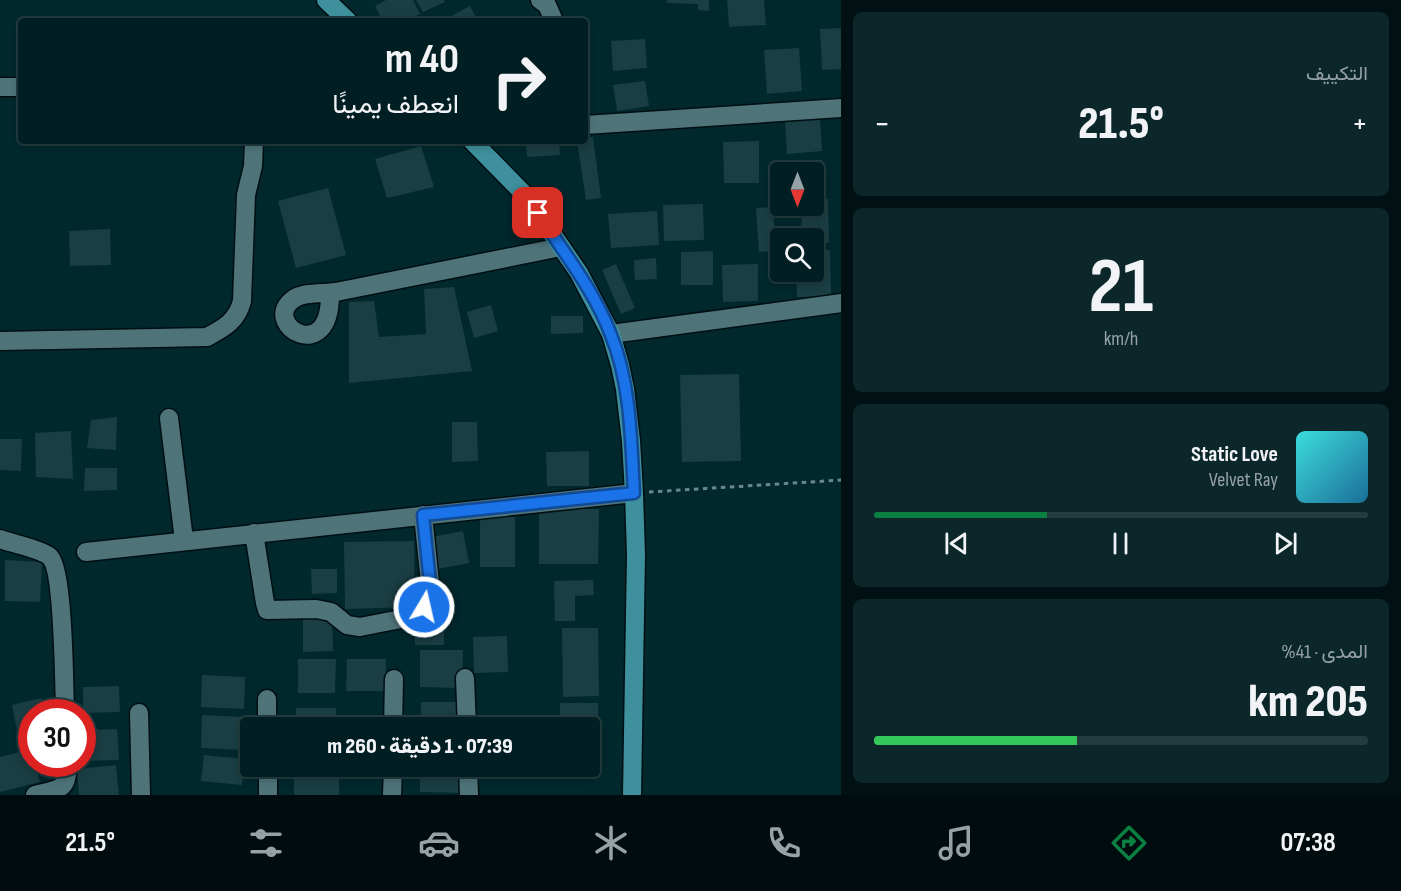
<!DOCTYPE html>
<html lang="ar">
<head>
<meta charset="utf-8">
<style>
  :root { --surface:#011e22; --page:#0b272a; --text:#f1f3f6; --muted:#96a2a5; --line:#233c40; --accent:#0b8043 }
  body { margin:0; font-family:"Sofia Sans Condensed",Vazirmatn,sans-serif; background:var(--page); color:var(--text); direction:rtl; height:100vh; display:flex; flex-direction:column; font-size:22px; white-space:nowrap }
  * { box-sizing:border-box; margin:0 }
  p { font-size:20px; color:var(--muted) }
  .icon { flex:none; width:33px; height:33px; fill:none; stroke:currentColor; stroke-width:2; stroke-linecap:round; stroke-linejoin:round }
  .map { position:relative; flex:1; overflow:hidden; direction:ltr }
  .panel { display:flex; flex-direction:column; gap:12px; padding:12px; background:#011013; width:560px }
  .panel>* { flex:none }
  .guide { position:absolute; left:18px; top:18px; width:570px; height:126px; border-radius:6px; box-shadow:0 3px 9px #0003,0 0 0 2px var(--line); direction:rtl; background:#011e22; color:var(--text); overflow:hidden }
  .needle { width:39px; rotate:180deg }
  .buttons { position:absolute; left:770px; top:162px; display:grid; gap:12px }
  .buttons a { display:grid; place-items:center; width:54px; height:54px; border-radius:6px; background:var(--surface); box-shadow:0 3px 9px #0003,0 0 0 2px var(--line); font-size:30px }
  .speed { position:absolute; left:18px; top:699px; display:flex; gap:12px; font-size:30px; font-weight:700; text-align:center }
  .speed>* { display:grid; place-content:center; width:78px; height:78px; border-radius:50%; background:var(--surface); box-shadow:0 3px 9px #0003,0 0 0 2px var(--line); line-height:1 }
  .speed .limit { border:9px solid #d22; background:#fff; color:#111 }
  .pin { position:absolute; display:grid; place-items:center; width:51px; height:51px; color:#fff; margin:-26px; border-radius:12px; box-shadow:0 3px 9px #0006 }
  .me { position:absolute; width:66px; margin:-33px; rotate:9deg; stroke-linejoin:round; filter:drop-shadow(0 0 4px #0008) }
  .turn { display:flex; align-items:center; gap:21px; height:126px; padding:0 30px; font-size:27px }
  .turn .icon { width:78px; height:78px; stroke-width:2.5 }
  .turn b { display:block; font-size:42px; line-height:51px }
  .big { font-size:45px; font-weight:800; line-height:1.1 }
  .panel .widget { flex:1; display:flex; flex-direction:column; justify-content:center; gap:9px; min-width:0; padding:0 21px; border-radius:9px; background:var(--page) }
  .panel .dial { align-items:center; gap:0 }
  .dial b { font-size:78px; line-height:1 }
  .song { display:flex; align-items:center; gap:18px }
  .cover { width:72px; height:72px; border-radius:9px; background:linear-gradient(135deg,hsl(180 70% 55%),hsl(200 70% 35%)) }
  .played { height:6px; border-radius:3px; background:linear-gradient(90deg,var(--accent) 35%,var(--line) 35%) }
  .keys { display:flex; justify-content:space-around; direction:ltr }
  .heat { display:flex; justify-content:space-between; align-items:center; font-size:33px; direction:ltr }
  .charge { height:9px; border-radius:4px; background:linear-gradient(90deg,#34c759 41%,var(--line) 0) }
  .trip { position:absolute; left:240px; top:717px; width:360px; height:60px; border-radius:6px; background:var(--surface); box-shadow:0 3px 9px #0003,0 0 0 2px var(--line); font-weight:800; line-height:60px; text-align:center; direction:rtl }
  .tab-bar { display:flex; height:96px; justify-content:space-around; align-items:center; background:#000c0e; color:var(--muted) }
  .tab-bar .icon { width:42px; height:42px }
  .tab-bar .selected { color:var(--accent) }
  .tab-bar b { font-size:27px; color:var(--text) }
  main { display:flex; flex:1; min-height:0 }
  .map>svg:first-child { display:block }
</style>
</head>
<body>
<main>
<section class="panel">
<div class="widget"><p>التكييف</p>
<div class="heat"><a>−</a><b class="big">21.5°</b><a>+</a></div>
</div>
<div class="widget dial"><b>21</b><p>km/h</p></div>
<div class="widget">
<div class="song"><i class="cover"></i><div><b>Static Love</b><p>Velvet Ray</p></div></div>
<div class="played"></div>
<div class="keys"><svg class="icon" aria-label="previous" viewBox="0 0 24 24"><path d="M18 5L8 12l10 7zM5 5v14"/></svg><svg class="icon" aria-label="pause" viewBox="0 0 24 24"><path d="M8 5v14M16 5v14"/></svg><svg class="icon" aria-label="next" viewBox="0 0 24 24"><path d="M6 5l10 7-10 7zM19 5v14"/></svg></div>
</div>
<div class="widget"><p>المدى · 41%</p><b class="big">205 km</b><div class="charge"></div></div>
</section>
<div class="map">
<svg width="842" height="795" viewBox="0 0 842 795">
  <rect width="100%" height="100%" fill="#01282d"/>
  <path fill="#1a3e43" d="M 386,0 L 413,0 L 420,14 L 405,21 L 383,21 L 375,6 Z
    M 416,0 L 444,0 L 445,2 L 423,12 Z
    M 667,0 L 709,0 L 709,11 L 698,10 L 698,4 L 667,3 Z
    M 727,0 L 764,0 L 766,25 L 729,27 Z
    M 470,6 L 478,21 L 442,21 Z
    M 842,28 L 842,69 L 822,70 L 820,29 Z
    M 645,39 L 647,68 L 613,71 L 611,41 Z
    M 799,48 L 802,91 L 767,94 L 764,50 Z
    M 645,81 L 649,106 L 617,111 L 613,85 Z
    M 820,119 L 822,151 L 787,154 L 785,122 Z
    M 593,137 L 601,198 L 586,200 L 577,141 L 585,141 L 585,138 Z
    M 526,141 L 559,141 L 560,155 L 527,157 Z
    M 759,141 L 759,183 L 724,183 L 723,142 Z
    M 421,146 L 434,187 L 387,198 L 375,159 Z
    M 822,160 L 822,189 L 813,189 L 813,172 L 783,172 L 783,161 Z
    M 328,188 L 346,255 L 296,268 L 278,201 Z
    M 813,199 L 828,199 L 829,243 L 813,243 L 813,238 L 802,238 L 801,206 L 813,206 Z
    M 703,204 L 704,240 L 664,241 L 663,205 Z
    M 773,207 L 776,251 L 759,252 L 756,208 Z
    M 657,211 L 659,245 L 611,248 L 608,214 Z
    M 110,229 L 111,265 L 70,266 L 69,231 Z
    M 813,250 L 830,250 L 831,296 L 797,297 L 796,272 L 813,272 Z
    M 713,251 L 713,285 L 681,285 L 681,252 Z
    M 656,258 L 657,279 L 635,280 L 634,260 Z
    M 616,264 L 635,308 L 621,314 L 602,270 Z
    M 758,264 L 758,301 L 723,302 L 722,265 Z
    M 454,287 L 472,371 L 349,383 L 349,302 L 374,301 L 379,337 L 426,334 L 424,289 Z
    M 491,305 L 498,331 L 474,338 L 467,312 Z
    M 551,316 L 583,316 L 583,333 L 551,334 Z
    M 739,374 L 741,461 L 682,462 L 680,375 Z
    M 117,417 L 116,450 L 87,448 L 91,420 Z
    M 452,422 L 477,422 L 478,461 L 452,462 Z
    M 71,431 L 73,479 L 36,477 L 35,433 Z
    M 0,439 L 22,439 L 21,471 L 0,470 Z
    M 589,451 L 589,486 L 547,486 L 546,452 Z
    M 85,468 L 117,468 L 117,490 L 84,491 Z
    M 539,508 L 599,509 L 598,564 L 539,564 Z
    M 480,517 L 515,517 L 515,567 L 480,567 Z
    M 463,531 L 469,563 L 437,569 L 431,537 Z
    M 414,541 L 415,607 L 345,609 L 344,542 Z
    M 5,560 L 42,562 L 40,602 L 5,601 Z
    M 311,569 L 337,569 L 337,593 L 312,594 Z
    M 593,580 L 594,595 L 575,596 L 575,621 L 555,621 L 554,581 Z
    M 332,618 L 333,651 L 303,652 L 303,619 Z
    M 414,623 L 444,623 L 444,645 L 415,645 Z
    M 562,628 L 598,628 L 599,696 L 563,697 Z
    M 507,636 L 508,672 L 474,673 L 473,637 Z
    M 420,650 L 463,650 L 462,688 L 420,687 Z
    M 298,659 L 336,659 L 335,693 L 298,693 Z
    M 347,659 L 386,659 L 386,691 L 346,691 Z
    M 202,675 L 245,677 L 244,709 L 201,707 Z
    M 119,686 L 120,712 L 83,713 L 83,687 Z
    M 41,698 L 45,712 L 32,712 L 32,727 L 17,730 L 12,705 Z
    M 421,702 L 462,702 L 462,728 L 421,728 Z
    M 560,703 L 598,703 L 599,747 L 590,747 L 590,728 L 560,728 Z
    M 296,708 L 336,708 L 336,728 L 295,728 Z
    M 202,715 L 244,717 L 243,750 L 201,748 Z
    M 117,729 L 119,760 L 82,761 L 82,730 Z
    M 32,749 L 32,764 L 35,764 L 40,782 L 0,792 L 0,757 Z
    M 204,755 L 244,759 L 242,785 L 201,781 Z
    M 116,765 L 119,795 L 79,795 L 77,769 Z
    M 294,766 L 339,766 L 339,795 L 294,795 Z
    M 420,766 L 465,766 L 465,793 L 420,792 Z
    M 490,766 L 540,766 L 540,778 L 490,779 Z"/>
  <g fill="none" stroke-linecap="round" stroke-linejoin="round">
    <g stroke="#000f13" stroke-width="21">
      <path id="minor" d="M 540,0 L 547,5 L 554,21
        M 0,87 L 21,87
        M 585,125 L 842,108
        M 330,293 C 331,367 263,325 291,301 C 302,291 323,294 336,292 L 561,247
        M 611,334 L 842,303
        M 0,341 L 207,337 C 224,328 237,321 242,301 L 246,195 L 253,166 L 254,141
        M 169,418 L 184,540
        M 254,533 L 265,603 L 267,610 L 316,609 L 331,612 L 347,625 L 360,627 L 416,616 L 425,607 L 430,583 L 423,515
        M 0,539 C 13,544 38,548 49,556 C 64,568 64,688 65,712
        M 86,552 L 634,493
        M 465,678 L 467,728
        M 267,699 L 267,728
        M 139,713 L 141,795
        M 393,728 L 394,679
        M 268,766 L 268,795
        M 468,766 L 469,795
        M 35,795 C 58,789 69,791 67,764
        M 392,795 L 393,766"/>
    </g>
    <g stroke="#000f13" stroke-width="21">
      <path id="major" d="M 326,0 L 348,21
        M 472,141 L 527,197 L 579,273 L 611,334 L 620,365 L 625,389 L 631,441 L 634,493 L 636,555 L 632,795"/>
    </g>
    <path stroke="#6a888c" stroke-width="3" stroke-dasharray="4.5 4.5" stroke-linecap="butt" d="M 649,492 L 842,480"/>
    <use href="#minor" stroke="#4e747a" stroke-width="18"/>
    <use href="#major" stroke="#3d909c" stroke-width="18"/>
  </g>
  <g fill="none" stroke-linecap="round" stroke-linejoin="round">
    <g stroke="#114b97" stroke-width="15">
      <path id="route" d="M 424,607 L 430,583 L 423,515 L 634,493 C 631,441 631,384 611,335 C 594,290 564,253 538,213"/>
    </g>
    <use href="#route" stroke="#1a73e8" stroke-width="10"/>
  </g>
</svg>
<div class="buttons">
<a><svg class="needle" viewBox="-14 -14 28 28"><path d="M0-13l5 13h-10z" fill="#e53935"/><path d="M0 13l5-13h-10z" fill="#96a2a5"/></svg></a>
<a><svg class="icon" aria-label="search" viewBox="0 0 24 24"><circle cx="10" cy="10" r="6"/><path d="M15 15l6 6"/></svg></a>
</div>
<div class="speed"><div class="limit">30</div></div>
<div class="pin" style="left:538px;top:213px;background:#d93025"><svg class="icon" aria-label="arrive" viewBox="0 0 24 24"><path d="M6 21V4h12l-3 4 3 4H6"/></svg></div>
<svg class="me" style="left:424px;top:607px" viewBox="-20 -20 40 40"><circle r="17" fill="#1a73e8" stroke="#fff" stroke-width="3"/><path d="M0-11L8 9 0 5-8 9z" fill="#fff"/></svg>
<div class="trip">07:39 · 1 دقيقة · 260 m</div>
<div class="guide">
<div class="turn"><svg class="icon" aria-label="right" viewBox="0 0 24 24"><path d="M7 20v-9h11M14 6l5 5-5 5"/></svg><div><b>40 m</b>انعطف يمينًا</div></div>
</div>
</div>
</main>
<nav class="tab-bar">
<b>07:38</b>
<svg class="icon selected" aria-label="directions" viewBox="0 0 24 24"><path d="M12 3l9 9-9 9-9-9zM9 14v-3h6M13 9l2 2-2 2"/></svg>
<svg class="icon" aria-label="music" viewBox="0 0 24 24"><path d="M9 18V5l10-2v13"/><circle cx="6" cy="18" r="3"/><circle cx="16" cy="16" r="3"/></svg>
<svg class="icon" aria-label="phone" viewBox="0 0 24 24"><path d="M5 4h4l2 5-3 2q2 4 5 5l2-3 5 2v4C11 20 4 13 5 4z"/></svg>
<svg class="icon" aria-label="climate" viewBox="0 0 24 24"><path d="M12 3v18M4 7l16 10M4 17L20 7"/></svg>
<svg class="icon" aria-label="car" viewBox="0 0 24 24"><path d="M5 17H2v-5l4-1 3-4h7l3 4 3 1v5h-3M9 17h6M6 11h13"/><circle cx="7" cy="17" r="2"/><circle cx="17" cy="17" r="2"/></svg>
<svg class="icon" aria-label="filters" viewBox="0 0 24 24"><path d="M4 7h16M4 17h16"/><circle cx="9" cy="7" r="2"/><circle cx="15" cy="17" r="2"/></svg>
<b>21.5°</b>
</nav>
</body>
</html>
